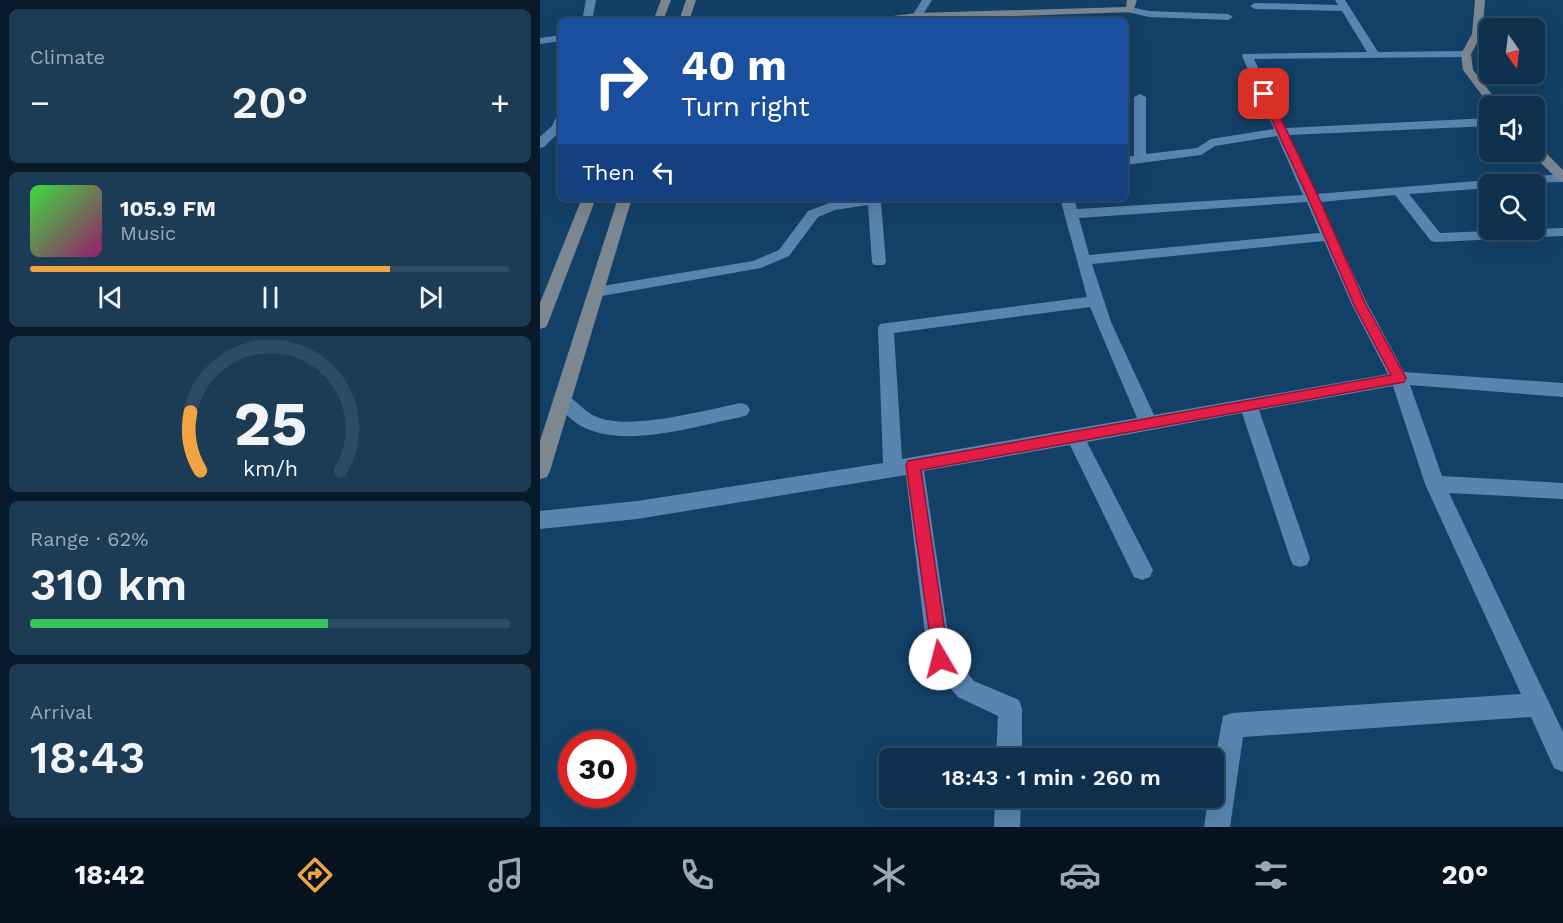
<!DOCTYPE html>
<html lang="en">
<head>
<meta charset="utf-8">
<style>
  :root { --surface:#0e304c; --page:#1c3c56; --text:#f1f3f6; --muted:#9ba9b5; --line:#2e4b64; --accent:#f3a442 }
  body { margin:0; font-family:"Work Sans",sans-serif; background:var(--page); color:var(--text); height:100vh; display:flex; flex-direction:column; font-size:22px; white-space:nowrap }
  * { box-sizing:border-box; margin:0 }
  p { font-size:20px; color:var(--muted) }
  .icon { flex:none; width:33px; height:33px; fill:none; stroke:currentColor; stroke-width:2; stroke-linecap:round; stroke-linejoin:round }
  .map { position:relative; flex:1; overflow:hidden }
  .drawer { display:flex; flex-direction:column; gap:9px; padding:9px; background:#081a2a; width:540px }
  .drawer>* { flex:none }
  .guide { position:absolute; left:18px; top:18px; width:570px; height:183px; border-radius:9px; box-shadow:0 6px 24px #0002,0 0 0 2px var(--line); background:#1a4fa0; color:#fff; overflow:hidden }
  .needle { width:39px; rotate:166deg }
  .controls { position:absolute; left:939px; top:18px; display:grid; gap:12px }
  .controls a { display:grid; place-items:center; width:66px; height:66px; border-radius:9px; background:var(--surface); box-shadow:0 6px 24px #0002,0 0 0 2px var(--line); font-size:30px }
  .speed { position:absolute; left:18px; top:730px; display:flex; gap:12px; font-size:30px; font-weight:700; text-align:center }
  .speed>* { display:grid; place-content:center; width:78px; height:78px; border-radius:50%; background:var(--surface); box-shadow:0 6px 24px #0002,0 0 0 2px var(--line); line-height:1 }
  .speed .limit { border:9px solid #d22; background:#fff; color:#111 }
  .pin { position:absolute; display:grid; place-items:center; width:51px; height:51px; color:#fff; margin:-26px; border-radius:12px; box-shadow:0 3px 9px #0006 }
  .me { position:absolute; width:66px; margin:-33px; rotate:352deg; stroke-linejoin:round; filter:drop-shadow(0 0 4px #0008) }
  .turn { display:flex; align-items:center; gap:21px; height:126px; padding:0 24px; font-size:27px }
  .turn .icon { width:78px; height:78px; stroke-width:2.5 }
  .turn b { display:block; font-size:42px; line-height:51px }
  .then { display:flex; align-items:center; height:57px; padding:0 24px; background:#0003; gap:12px; font-size:22px }
  .big { font-size:45px; font-weight:600; line-height:1.1 }
  .drawer .widget { flex:1; display:flex; flex-direction:column; justify-content:center; gap:9px; min-width:0; padding:0 21px; border-radius:9px; background:var(--page) }
  .drawer .dial { align-items:center; gap:0 }
  .dial svg { height:156px; overflow:visible; fill:none; stroke:var(--line); stroke-width:7; stroke-linecap:round; text-anchor:middle }
  .dial text { fill:var(--text); stroke:none }
  .song { display:flex; align-items:center; gap:18px }
  .cover { width:72px; height:72px; border-radius:9px; background:linear-gradient(135deg,hsl(120 70% 55%),hsl(320 70% 35%)) }
  .played { height:6px; border-radius:3px; background:linear-gradient(90deg,var(--accent) 75%,var(--line) 75%) }
  .keys { display:flex; justify-content:space-around; direction:ltr }
  .heat { display:flex; justify-content:space-between; align-items:center; font-size:33px; direction:ltr }
  .charge { height:9px; border-radius:4px; background:linear-gradient(90deg,#34c759 62%,var(--line) 0) }
  .trip { position:absolute; left:339px; top:748px; width:345px; height:60px; border-radius:9px; background:var(--surface); box-shadow:0 6px 24px #0002,0 0 0 2px var(--line); font-weight:600; line-height:60px; text-align:center }
  .menu { display:flex; height:96px; justify-content:space-around; align-items:center; background:#06131e; color:var(--muted) }
  .menu .icon { width:42px; height:42px }
  .menu .selected { color:var(--accent) }
  .menu b { font-size:27px; color:var(--text) }
  main { display:flex; flex:1; min-height:0 }
  .map>svg:first-child { display:block }
</style>
</head>
<body>
<main>
<section class="drawer">
<div class="widget"><p>Climate</p>
<div class="heat"><a>−</a><b class="big">20°</b><a>+</a></div>
</div>
<div class="widget">
<div class="song"><i class="cover"></i><div><b>105.9 FM</b><p>Music</p></div></div>
<div class="played"></div>
<div class="keys"><svg class="icon" aria-label="previous" viewBox="0 0 24 24"><path d="M18 5L8 12l10 7zM5 5v14"/></svg><svg class="icon" aria-label="pause" viewBox="0 0 24 24"><path d="M8 5v14M16 5v14"/></svg><svg class="icon" aria-label="next" viewBox="0 0 24 24"><path d="M6 5l10 7-10 7zM19 5v14"/></svg></div>
</div>
<div class="widget dial"><svg viewBox="0 0 100 80">
<path d="M14 69A42 42 0 1 1 86 69"/>
<path d="M14 69A42 42 0 0 1 9 39" stroke="#f3a442"/>
<text x="50" y="56" font-size="32" font-weight="700">25</text>
<text x="50" y="72" font-size="11">km/h</text>
</svg></div>
<div class="widget"><p>Range · 62%</p><b class="big">310 km</b><div class="charge"></div></div>
<div class="widget"><p>Arrival</p><b class="big">18:43</b></div>
</section>
<div class="map">
<svg width="1023" height="827" viewBox="0 0 1023 827">
  <rect width="100%" height="100%" fill="#134066"/>
  <g fill="none" stroke-linecap="round" stroke-linejoin="round">
    <path fill="#5884af" fill-rule="evenodd" d="M 46,0 L 56,0 L 52,21 L 42,21 Z
      M 382,0 L 392,0 L 382,16 L 382,21 L 372,21 L 372,16 Z
      M 795,0 L 805,0 L 838,52 L 926,51 L 931,54 L 926,57 L 714,59 L 746,128 L 950,118 L 950,126 L 749,135 L 776,194 L 1023,174 L 1023,182 L 950,184 L 950,188 L 869,194 L 900,233 L 1023,228 L 1023,236 L 896,242 L 891,241 L 855,195 L 780,202 L 828,305 L 864,372 L 1023,383 L 1023,397 L 870,385 L 902,476 L 1023,483 L 1023,499 L 909,493 L 1023,732 L 1023,772 L 1014,768 L 991,717 L 703,737 L 690,827 L 664,827 L 668,798 L 674,798 L 674,765 L 683,716 L 692,713 L 981,694 L 885,484 L 853,386 L 719,410 L 770,558 L 767,565 L 760,567 L 753,565 L 750,558 L 702,413 L 547,442 L 613,570 L 610,577 L 602,580 L 594,577 L 530,445 L 384,471 L 411,654 L 434,681 L 479,700 L 482,709 L 482,759 L 456,759 L 458,716 L 418,697 L 392,667 L 388,659 L 366,475 L 97,519 L 0,529 L 0,511 L 97,501 L 343,463 L 338,328 L 340,324 L 547,297 L 520,198 L 534,198 L 537,209 L 763,195 L 737,136 L 675,146 L 661,155 L 585,165 L 585,157 L 594,156 L 594,97 L 600,94 L 606,97 L 606,154 L 657,148 L 671,139 L 734,129 L 702,56 L 703,54 L 827,52 L 802,11 L 715,9 L 710,6 L 715,3 L 798,5 ZM 767,202 L 780,233 L 549,255 L 539,218 ZM 784,241 L 812,305 L 848,374 L 614,415 L 571,322 L 552,264 ZM 550,307 L 597,418 L 362,459 L 354,333 Z
      M 590,7 L 609,11 L 688,14 L 693,17 L 688,20 L 609,17 L 587,12 L 587,8 Z
      M 21,35 L 21,41 L 0,44 L 0,38 Z
      M 21,114 L 21,130 L 4,147 L 0,148 L 0,137 L 12,126 L 17,115 Z
      M 321,198 L 358,198 L 356,201 L 341,203 L 346,262 L 344,265 L 334,265 L 332,262 L 328,205 L 295,210 L 278,217 L 249,256 L 221,268 L 56,297 L 48,292 L 56,287 L 213,261 L 239,250 L 268,211 L 292,202 Z
      M 22,393 C 36,398 43,412 57,417 C 90,431 165,410 201,403 L 207,405 L 210,410 L 207,415 L 201,417 C 155,426 89,448 45,428 C 34,423 25,413 16,405 L 13,400 L 16,395 Z
      M 455,798 L 481,798 L 480,827 L 454,827 Z"/>
    <path fill="#7c8891" fill-rule="evenodd" d="M 121,0 L 131,0 L 123,21 L 113,21 Z
      M 146,0 L 156,0 L 149,21 L 139,21 Z
      M 587,0 L 597,0 L 593,12 L 332,21 L 337,18 L 377,13 L 586,7 Z
      M 935,0 L 945,0 L 942,34 L 931,54 L 933,70 L 961,106 L 950,106 L 923,70 L 921,54 L 932,34 Z
      M 994,144 L 998,145 L 1023,170 L 1023,181 L 1018,180 L 990,152 L 994,152 Z
      M 42,198 L 56,198 L 8,323 L 6,327 L 0,329 L 0,303 Z
      M 78,198 L 92,198 L 10,471 L 7,477 L 0,479 L 0,441 Z"/>
  </g>
  <path fill="#e11d48" stroke="#92132f" stroke-width="1.5" d="M 724,91 L 729,94 L 779,198 L 826,305 L 866,378 L 864,382 L 381,470 L 409,659 L 406,665 L 400,667 L 394,665 L 366,465 L 368,461 L 851,375 L 814,305 L 768,198 L 720,94 Z"/>
</svg>
<div class="controls">
<a><svg class="needle" viewBox="-14 -14 28 28"><path d="M0-13l5 13h-10z" fill="#e53935"/><path d="M0 13l5-13h-10z" fill="#9ba9b5"/></svg></a>
<a><svg class="icon" aria-label="sound" viewBox="0 0 24 24"><path d="M4 9h4l5-4v14l-5-4H4zM17 9q2 3 0 6"/></svg></a>
<a><svg class="icon" aria-label="search" viewBox="0 0 24 24"><circle cx="10" cy="10" r="6"/><path d="M15 15l6 6"/></svg></a>
</div>
<div class="speed"><div class="limit">30</div></div>
<div class="pin" style="left:724px;top:94px;background:#d93025"><svg class="icon" aria-label="arrive" viewBox="0 0 24 24"><path d="M6 21V4h12l-3 4 3 4H6"/></svg></div>
<svg class="me" style="left:400px;top:659px" viewBox="-20 -20 40 40"><circle r="19" fill="#fff"/><path d="M0-13L10 11 0 6-10 11z" fill="#e11d48"/></svg>
<div class="trip">18:43 · 1 min · 260 m</div>
<div class="guide">
<div class="turn"><svg class="icon" aria-label="right" viewBox="0 0 24 24"><path d="M7 20v-9h11M14 6l5 5-5 5"/></svg><div><b>40 m</b>Turn right</div></div>
<div class="then">Then<svg class="icon" aria-label="left" viewBox="0 0 24 24"><path d="M17 20v-9H6M10 6l-5 5 5 5"/></svg></div>
</div>
</div>
</main>
<nav class="menu">
<b>18:42</b>
<svg class="icon selected" aria-label="directions" viewBox="0 0 24 24"><path d="M12 3l9 9-9 9-9-9zM9 14v-3h6M13 9l2 2-2 2"/></svg>
<svg class="icon" aria-label="music" viewBox="0 0 24 24"><path d="M9 18V5l10-2v13"/><circle cx="6" cy="18" r="3"/><circle cx="16" cy="16" r="3"/></svg>
<svg class="icon" aria-label="phone" viewBox="0 0 24 24"><path d="M5 4h4l2 5-3 2q2 4 5 5l2-3 5 2v4C11 20 4 13 5 4z"/></svg>
<svg class="icon" aria-label="climate" viewBox="0 0 24 24"><path d="M12 3v18M4 7l16 10M4 17L20 7"/></svg>
<svg class="icon" aria-label="car" viewBox="0 0 24 24"><path d="M5 17H2v-5l4-1 3-4h7l3 4 3 1v5h-3M9 17h6M6 11h13"/><circle cx="7" cy="17" r="2"/><circle cx="17" cy="17" r="2"/></svg>
<svg class="icon" aria-label="filters" viewBox="0 0 24 24"><path d="M4 7h16M4 17h16"/><circle cx="9" cy="7" r="2"/><circle cx="15" cy="17" r="2"/></svg>
<b>20°</b>
</nav>
</body>
</html>
